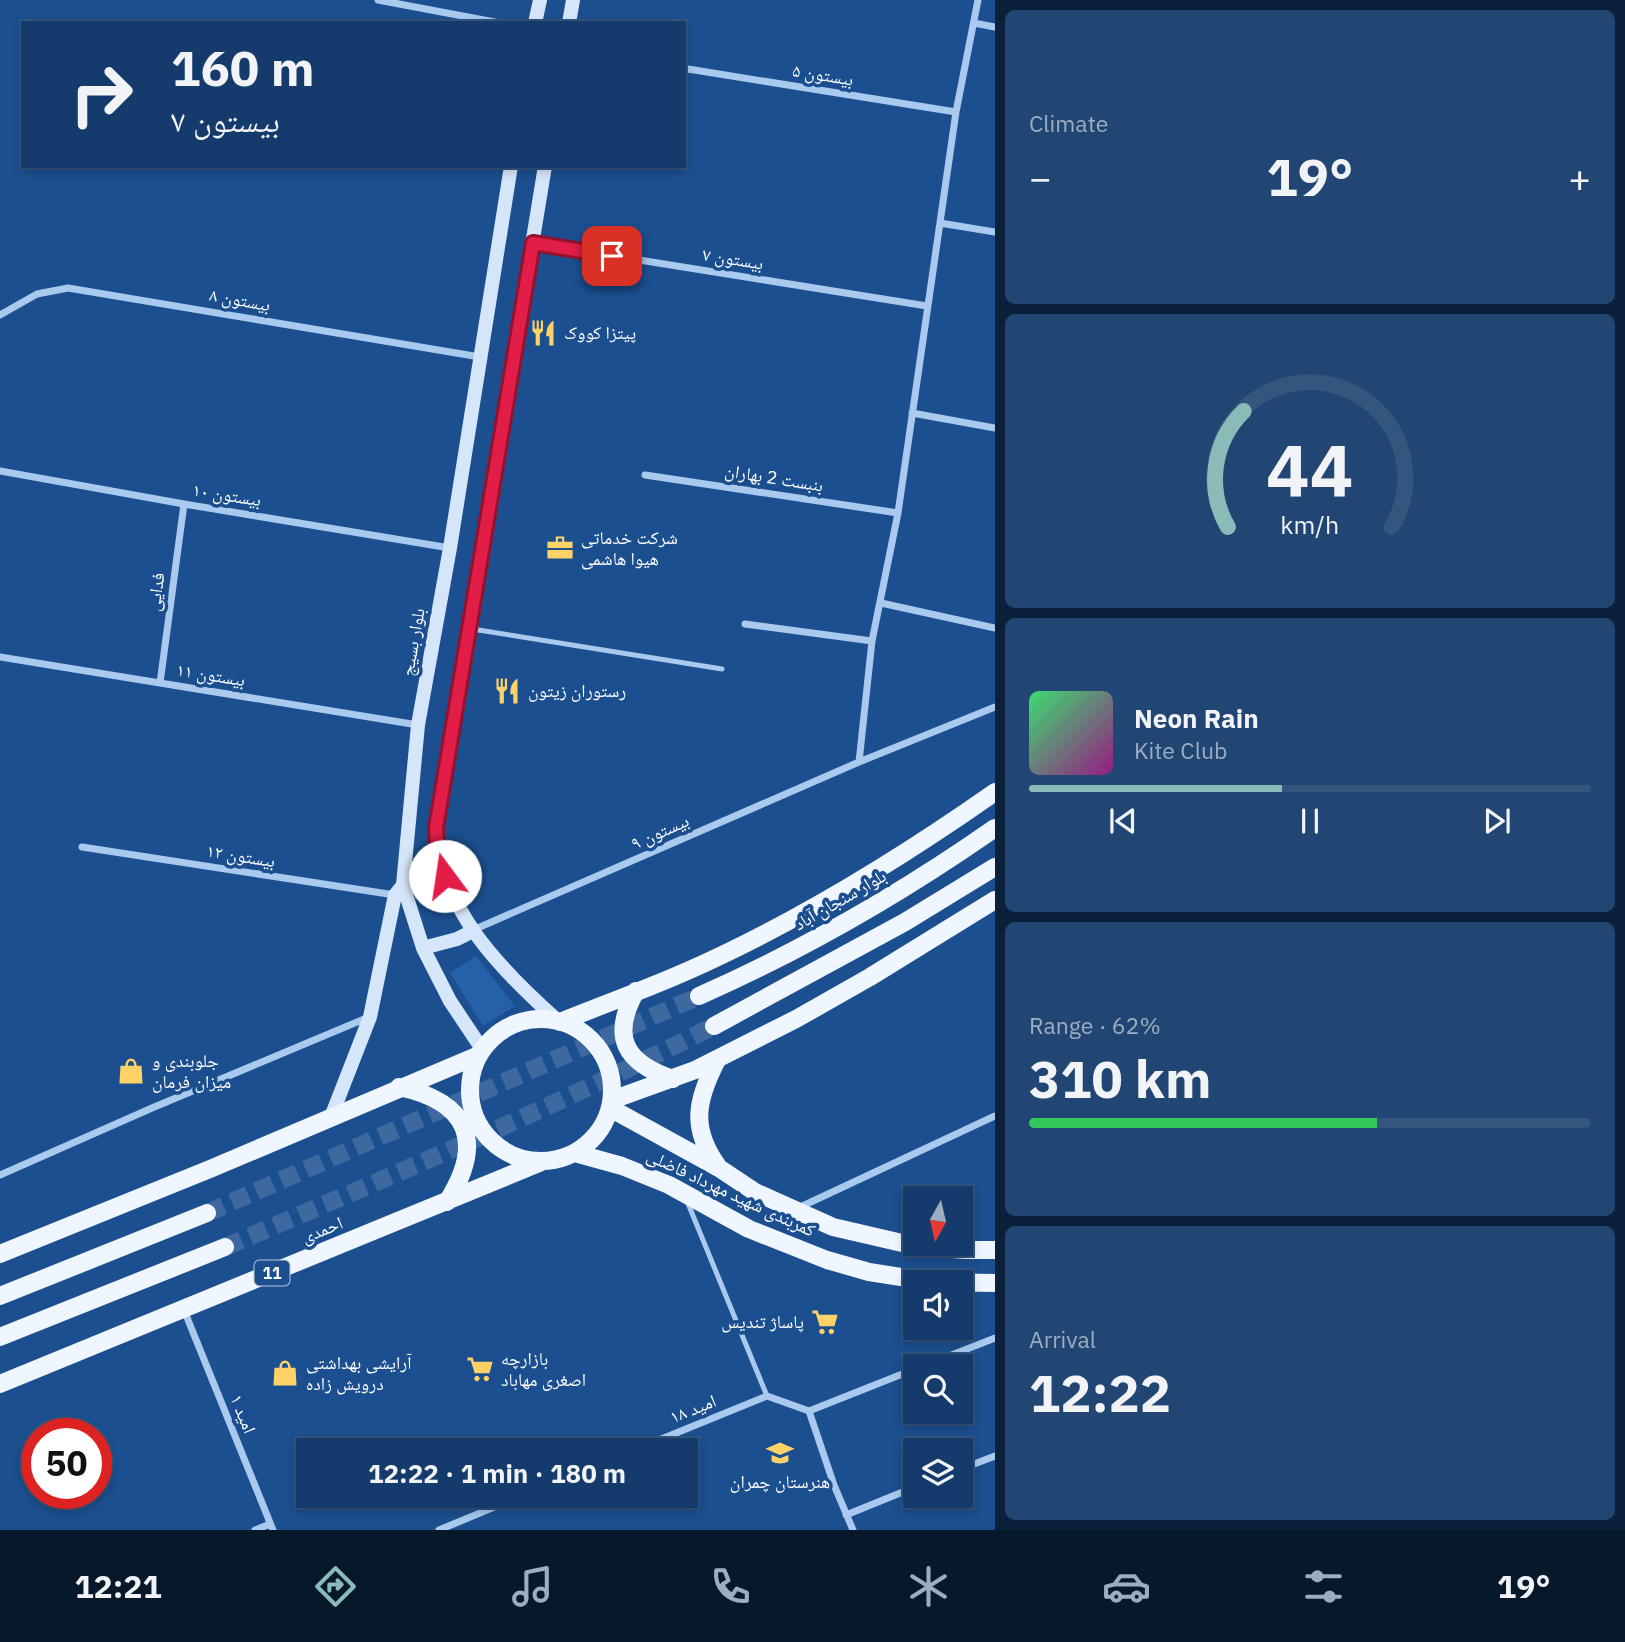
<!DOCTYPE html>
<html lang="en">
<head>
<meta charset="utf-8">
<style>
  :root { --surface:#143b6b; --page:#214673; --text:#f1f3f6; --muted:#9dadc1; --line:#33557e; --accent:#8bbbb9 }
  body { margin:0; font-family:"IBM Plex Sans","Noto Naskh Arabic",sans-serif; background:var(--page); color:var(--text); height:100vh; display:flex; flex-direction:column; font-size:26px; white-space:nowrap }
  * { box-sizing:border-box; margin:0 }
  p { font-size:23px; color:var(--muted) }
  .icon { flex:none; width:38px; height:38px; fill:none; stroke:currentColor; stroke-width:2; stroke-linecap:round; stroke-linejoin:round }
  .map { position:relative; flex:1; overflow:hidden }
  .drawer { display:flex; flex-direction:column; gap:10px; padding:10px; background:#0b203b; width:630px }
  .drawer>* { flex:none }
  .banner { position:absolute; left:21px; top:21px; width:665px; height:147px; border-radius:0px; box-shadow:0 4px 10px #0003,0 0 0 2px var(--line); background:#143b6b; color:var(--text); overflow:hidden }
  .needle { width:46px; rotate:188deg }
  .fabs { position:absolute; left:903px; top:1186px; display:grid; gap:14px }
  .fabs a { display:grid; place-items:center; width:70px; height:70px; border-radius:0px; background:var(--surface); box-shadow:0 4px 10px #0003,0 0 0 2px var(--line); font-size:35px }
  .speed { position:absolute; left:21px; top:1418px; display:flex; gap:14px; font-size:35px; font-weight:700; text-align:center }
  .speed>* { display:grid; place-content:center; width:91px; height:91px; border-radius:50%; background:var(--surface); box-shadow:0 4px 10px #0003,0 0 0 2px var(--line); line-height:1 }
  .speed .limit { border:10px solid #d22; background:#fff; color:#111 }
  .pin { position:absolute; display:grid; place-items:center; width:60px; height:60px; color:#fff; margin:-30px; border-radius:14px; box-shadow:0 4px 10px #0006 }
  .me { position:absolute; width:77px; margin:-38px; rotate:346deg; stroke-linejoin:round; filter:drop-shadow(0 0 5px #0008) }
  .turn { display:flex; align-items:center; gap:24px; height:147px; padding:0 35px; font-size:32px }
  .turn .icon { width:91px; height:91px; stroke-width:2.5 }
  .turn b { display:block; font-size:49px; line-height:60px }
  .big { font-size:52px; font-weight:700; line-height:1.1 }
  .drawer .card { flex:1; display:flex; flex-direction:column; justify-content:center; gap:10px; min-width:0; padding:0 24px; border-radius:10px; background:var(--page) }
  .drawer .dial { align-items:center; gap:0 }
  .dial svg { height:182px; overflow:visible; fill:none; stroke:var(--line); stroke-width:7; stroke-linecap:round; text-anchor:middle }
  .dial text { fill:var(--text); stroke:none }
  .song { display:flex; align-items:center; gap:21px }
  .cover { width:84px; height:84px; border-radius:10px; background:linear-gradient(135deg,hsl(140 70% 55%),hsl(310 70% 35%)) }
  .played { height:7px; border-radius:4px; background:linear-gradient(90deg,var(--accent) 45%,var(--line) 45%) }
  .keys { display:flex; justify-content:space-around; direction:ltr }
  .heat { display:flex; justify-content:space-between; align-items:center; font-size:38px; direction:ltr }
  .charge { height:10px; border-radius:5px; background:linear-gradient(90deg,#34c759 62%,var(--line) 0) }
  .trip { position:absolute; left:296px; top:1438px; width:402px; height:70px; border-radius:0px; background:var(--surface); box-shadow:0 4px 10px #0003,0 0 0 2px var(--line); font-weight:700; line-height:70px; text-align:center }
  .menu { display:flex; height:112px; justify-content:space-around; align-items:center; background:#08182b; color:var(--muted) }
  .menu .icon { width:49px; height:49px }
  .menu .active { color:var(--accent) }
  .menu b { font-size:32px; color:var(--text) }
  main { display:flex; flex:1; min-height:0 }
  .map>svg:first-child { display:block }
</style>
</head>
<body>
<main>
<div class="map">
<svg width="995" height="1530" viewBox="0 0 995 1530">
  <rect width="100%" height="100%" fill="#1b4f8f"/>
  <path fill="#2461a8" d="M 476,956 L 515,1006 L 483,1026 L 450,973 Z"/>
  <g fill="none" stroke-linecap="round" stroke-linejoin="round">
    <path stroke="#3d69a0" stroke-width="18" stroke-dasharray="18 9" stroke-linecap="butt" d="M 207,1213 L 699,996
      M 225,1247 C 389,1177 555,1107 714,1026"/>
    <path stroke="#a9c9ee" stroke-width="5" d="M 472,629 L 722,669
      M 687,1201 L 767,1396"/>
    <path stroke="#a9c9ee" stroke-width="7" d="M 378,0 L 500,23
      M 974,23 L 995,27
      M 684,72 L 688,69 L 956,112
      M 940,223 L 995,232
      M 533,243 L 927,306
      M 0,315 L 37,294 L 68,288 L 480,357
      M 912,413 L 995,428
      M 0,471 L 184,504 L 450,548
      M 645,475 L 898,513
      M 881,603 L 995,628
      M 745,624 L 872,641
      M 0,657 L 418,725
      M 160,683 L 184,504
      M 859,762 L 872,641 L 898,513 L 956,112 L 978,0
      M 82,847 L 395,895
      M 473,930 L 859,762 L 995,707
      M 0,1175 L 152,1108 L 369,1017
      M 796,1209 L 995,1116
      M 184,1310 L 273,1530
      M 921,1367 L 995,1338
      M 809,1411 L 834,1485 L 853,1530
      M 632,1451 L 767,1396 L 809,1411 L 915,1369
      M 961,1469 L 995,1456
      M 846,1515 L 915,1487
      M 255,1530 L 270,1524
      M 439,1530 L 521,1496"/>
    <path stroke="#d6e6fa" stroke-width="14" d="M 535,23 L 540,0
      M 569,23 L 573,0
      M 545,166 L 436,828 C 440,909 500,969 557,1020
      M 403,885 L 423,948 L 450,1001 L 482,1049
      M 423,948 L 457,939 L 473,931
      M 331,1117 L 370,1017 L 395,895 L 403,885 L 418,725 L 450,548 L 511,166"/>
    <path stroke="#f0f6ff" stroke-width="18" d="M 636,991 C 610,1037 625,1063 673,1079
      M 699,996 C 803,950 902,893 995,828
      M470 1090a71 71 0 1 1 142 0a71 71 0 1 1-142 0Z
      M 560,1022 C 602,1005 644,990 685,972 C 794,924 898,860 995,792
      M 714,1026 L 905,922 L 995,867
      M 399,1087 C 469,1102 485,1142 447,1202
      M 612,1100 L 695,1070 L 796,1019 L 870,977 L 995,900
      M 610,1108 L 719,1168 L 755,1192 L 833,1227 L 915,1246 L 965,1250 L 995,1250
      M 575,1153 L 622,1166 L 669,1185 L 749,1229 L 827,1260 L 869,1272 L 933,1282 L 995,1283
      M 717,1165 C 690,1127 697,1099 717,1060
      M 0,1254 L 210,1169 L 479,1055
      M 0,1296 L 207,1213
      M 0,1337 L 225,1247
      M 0,1384 L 544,1161"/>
  </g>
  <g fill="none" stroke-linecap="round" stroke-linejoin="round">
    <g stroke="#92132f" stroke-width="18">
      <path id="route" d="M 445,876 L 437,845 L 436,828 L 533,243 L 612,256"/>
    </g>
    <use href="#route" stroke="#e11d48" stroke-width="12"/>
  </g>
  <defs>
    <g id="restaurant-bare" transform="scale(2.1)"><path d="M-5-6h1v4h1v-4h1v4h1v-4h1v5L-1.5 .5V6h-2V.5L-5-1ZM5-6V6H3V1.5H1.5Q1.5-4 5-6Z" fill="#ffd166" stroke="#1b4f8f" stroke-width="2.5" paint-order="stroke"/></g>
    <g id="office-bare" transform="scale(2.1)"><path d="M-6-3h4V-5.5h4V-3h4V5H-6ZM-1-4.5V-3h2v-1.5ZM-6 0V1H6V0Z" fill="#ffd166" stroke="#1b4f8f" stroke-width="2.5" paint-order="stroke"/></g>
    <g id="shop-bare" transform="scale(2.1)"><path d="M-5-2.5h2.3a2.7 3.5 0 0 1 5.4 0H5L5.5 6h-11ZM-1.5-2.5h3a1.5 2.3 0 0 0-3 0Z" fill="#ffd166" stroke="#1b4f8f" stroke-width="2.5" paint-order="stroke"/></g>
    <g id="supermarket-bare" transform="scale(2.1)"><path d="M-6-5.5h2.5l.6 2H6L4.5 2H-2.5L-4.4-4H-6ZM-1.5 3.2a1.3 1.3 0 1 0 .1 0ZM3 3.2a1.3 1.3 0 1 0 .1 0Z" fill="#ffd166" stroke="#1b4f8f" stroke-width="2.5" paint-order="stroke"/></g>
    <g id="school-bare" transform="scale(2.1)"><path d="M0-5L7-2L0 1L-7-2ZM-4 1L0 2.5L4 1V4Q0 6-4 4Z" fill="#ffd166" stroke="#1b4f8f" stroke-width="2.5" paint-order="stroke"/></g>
  </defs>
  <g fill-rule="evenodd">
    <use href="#restaurant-bare" x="543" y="333"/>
    <use href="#office-bare" x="560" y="548"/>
    <use href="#restaurant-bare" x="507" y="691"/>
    <use href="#shop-bare" x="131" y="1071"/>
    <use href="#supermarket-bare" x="825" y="1322"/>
    <use href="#supermarket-bare" x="480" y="1369"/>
    <use href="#shop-bare" x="285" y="1373"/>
    <use href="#school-bare" x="780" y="1453"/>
  </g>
  <g text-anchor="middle" stroke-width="7" stroke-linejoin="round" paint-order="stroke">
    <rect fill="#1b4f8f" stroke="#bbcadd" stroke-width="2" x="254.5" y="1260.5" width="35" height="25" rx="5"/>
    <g font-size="16" font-weight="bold" fill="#fff">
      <text x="272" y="1279">11</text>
    </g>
    <g font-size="18" fill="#fff" stroke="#1b4f8f">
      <text transform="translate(823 75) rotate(9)" y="6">بیستون ۵</text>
      <text transform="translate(733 259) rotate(9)" y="6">بیستون ۷</text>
      <text transform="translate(240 300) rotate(10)" y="6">بیستون ۸</text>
      <text transform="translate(774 478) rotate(9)" y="6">بنبست 2 بهاران</text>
      <text transform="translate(227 495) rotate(9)" y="6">بیستون ۱۰</text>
      <text transform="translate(156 592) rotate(-82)" y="6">فدایی</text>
      <text transform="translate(413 642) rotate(-80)" y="6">بلوار بسیج</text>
      <text transform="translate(211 675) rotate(9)" y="6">بیستون ۱۱</text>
      <text transform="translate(660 832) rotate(-24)" y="6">بیستون ۹</text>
      <text transform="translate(241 856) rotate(9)" y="6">بیستون ۱۲</text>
      <text transform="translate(840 900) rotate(-30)" y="6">بلوار سنجان آباد</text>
      <text transform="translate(731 1193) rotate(25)" y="6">کمربندی شهید مهرداد فاضلی</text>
      <text transform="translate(322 1230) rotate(-22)" y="6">احمدی</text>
      <text transform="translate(693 1409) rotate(-22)" y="6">امید ۱۸</text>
      <text transform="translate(243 1414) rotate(68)" y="6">امید ۱</text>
    </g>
    <g font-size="18" fill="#fff" stroke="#1b4f8f" text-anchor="start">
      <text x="564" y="339">پیتزا کووک</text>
      <text x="581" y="544">شرکت خدماتی<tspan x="581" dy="21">هیوا هاشمی</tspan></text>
      <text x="528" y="697">رستوران زیتون</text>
      <text x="152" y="1067">جلوبندی و<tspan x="152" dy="21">میزان فرمان</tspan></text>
      <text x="804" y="1328" text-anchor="end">پاساژ تندیس</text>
      <text x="501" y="1365">بازارچه<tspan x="501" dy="21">اصغری مهاباد</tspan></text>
      <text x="306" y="1369">آرایشی بهداشتی<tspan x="306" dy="21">درویش زاده</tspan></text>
      <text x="780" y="1488" text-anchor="middle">هنرستان چمران</text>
    </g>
  </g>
</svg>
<div class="fabs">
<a><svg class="needle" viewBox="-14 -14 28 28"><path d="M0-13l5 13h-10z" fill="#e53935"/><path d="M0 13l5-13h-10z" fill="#9dadc1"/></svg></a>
<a><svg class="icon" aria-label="sound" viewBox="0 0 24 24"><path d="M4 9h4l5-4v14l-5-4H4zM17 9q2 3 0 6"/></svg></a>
<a><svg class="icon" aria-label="search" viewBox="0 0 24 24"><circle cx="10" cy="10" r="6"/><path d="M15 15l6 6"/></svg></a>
<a><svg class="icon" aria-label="layers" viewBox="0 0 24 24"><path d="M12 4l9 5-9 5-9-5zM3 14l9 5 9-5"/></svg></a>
</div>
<div class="speed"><div class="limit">50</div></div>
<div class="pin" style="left:612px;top:256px;background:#d93025"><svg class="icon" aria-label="arrive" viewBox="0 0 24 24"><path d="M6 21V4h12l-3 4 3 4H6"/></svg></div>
<svg class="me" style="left:445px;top:876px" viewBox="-20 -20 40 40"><circle r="19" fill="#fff"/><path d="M0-13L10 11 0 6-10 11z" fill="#e11d48"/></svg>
<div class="trip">12:22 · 1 min · 180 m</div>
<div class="banner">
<div class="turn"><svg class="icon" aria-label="right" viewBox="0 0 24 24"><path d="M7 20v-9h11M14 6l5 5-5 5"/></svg><div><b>160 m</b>بیستون ۷</div></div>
</div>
</div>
<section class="drawer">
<div class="card"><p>Climate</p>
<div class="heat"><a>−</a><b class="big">19°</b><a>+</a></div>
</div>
<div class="card dial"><svg viewBox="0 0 100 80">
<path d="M14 69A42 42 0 1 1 86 69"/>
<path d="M14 69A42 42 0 0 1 21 18" stroke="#8bbbb9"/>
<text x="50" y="56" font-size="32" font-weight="700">44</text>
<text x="50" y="72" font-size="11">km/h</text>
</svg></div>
<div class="card">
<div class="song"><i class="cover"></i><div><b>Neon Rain</b><p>Kite Club</p></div></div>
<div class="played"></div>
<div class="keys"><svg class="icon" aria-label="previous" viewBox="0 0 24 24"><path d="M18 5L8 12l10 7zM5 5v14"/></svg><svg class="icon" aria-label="pause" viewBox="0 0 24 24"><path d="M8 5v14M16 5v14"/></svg><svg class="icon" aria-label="next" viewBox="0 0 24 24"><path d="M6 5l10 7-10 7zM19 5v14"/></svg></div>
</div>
<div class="card"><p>Range · 62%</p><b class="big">310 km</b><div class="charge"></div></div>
<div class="card"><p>Arrival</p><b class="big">12:22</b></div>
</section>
</main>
<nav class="menu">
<b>12:21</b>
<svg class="icon active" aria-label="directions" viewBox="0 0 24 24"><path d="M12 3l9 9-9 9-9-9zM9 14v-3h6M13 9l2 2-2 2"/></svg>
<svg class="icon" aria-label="music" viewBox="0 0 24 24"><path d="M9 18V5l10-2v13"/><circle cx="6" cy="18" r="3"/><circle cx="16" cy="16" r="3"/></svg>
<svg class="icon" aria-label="phone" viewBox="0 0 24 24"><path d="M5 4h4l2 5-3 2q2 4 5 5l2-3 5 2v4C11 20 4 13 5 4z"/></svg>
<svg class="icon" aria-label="climate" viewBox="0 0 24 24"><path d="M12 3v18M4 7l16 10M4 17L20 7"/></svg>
<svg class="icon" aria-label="car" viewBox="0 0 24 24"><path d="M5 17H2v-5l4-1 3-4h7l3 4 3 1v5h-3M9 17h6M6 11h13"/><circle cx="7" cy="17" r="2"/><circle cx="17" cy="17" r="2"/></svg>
<svg class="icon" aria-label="filters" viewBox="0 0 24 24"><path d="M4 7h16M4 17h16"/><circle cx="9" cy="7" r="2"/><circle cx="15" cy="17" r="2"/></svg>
<b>19°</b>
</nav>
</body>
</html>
